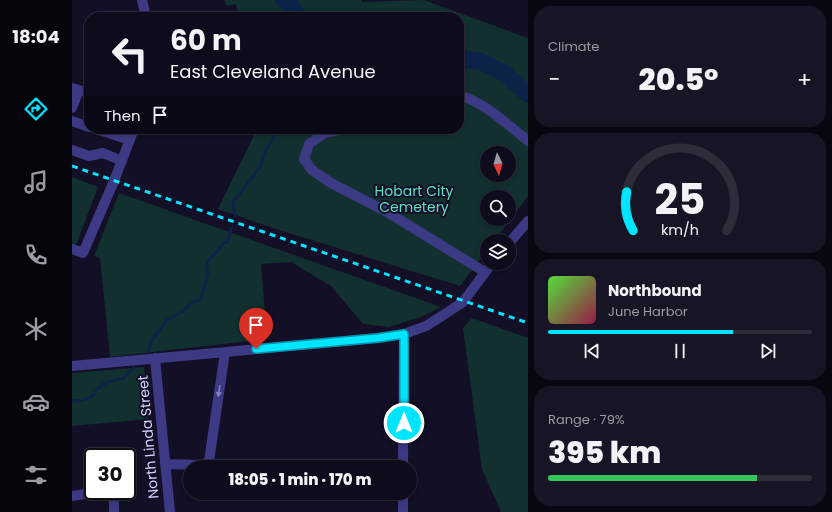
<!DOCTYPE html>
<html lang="en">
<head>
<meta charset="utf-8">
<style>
  :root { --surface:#0e0b1c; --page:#171425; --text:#f1f3f6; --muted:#9b9ba3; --line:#2e2b3b; --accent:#00e5ff }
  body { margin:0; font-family:Poppins,sans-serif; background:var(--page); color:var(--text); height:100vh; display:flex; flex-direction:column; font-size:15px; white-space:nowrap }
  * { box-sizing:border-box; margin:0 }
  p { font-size:13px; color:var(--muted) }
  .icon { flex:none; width:22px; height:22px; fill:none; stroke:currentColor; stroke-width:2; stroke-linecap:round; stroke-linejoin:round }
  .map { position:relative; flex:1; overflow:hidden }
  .sheet { display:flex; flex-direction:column; gap:6px; padding:6px; background:#08060f; width:304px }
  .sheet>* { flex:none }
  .top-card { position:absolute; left:12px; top:12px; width:380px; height:122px; border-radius:16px; box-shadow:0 2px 6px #0003,0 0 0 1px var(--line); background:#0e0b1c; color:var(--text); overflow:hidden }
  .needle { width:26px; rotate:175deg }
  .controls { position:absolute; left:408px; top:146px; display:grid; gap:8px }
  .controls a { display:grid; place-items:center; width:36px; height:36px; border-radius:50%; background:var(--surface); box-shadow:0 2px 6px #0003,0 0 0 1px var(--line); font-size:20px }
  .speed { position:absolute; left:12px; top:448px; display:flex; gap:8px; font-size:20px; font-weight:700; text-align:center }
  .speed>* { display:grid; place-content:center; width:52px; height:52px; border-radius:50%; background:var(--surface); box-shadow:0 2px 6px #0003,0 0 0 1px var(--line); line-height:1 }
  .speed .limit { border:2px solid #111; border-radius:6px; background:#fff; color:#111 }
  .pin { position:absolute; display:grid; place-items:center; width:34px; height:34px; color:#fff; margin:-41px -17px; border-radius:50% 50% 50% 0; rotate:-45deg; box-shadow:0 0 4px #0007 }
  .pin .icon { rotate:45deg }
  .me { position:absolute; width:44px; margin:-22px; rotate:0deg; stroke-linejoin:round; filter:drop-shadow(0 0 3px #0008) }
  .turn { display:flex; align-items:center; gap:14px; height:84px; padding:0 20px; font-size:18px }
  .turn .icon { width:52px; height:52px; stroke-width:2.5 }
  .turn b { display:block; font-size:28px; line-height:34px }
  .then { display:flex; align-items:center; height:38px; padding:0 20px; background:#0003; gap:8px; font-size:15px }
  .big { font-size:30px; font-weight:800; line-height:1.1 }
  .sheet .tile { flex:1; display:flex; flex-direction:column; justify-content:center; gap:6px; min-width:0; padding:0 14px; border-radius:16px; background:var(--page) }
  .sheet .dial { align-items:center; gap:0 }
  .dial svg { height:104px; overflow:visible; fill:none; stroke:var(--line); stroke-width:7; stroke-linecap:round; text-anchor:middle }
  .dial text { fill:var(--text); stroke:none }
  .song { display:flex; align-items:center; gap:12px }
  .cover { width:48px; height:48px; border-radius:6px; background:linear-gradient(135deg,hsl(110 70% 55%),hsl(340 70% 35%)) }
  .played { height:4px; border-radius:2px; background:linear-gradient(90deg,var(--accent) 70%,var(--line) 70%) }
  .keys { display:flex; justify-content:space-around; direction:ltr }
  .heat { display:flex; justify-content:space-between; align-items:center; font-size:22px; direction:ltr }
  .charge { height:6px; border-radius:3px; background:linear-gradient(90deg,#34c759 79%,var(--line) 0) }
  .trip { position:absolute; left:111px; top:460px; width:234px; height:40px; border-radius:20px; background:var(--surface); box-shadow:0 2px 6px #0003,0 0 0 1px var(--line); font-weight:800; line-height:40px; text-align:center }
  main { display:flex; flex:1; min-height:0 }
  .tab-bar { display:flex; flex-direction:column; width:72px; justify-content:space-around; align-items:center; background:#06040b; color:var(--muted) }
  .tab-bar .icon { width:28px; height:28px }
  .tab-bar .selected { color:var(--accent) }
  .tab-bar b { font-size:18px; color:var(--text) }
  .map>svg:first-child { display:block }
</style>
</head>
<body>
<main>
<nav class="tab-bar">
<b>18:04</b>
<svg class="icon selected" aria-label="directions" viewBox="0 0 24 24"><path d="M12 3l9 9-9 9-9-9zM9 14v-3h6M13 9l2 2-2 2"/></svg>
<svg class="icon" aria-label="music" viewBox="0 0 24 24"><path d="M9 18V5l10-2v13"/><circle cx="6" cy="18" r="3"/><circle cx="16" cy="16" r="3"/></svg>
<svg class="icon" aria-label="phone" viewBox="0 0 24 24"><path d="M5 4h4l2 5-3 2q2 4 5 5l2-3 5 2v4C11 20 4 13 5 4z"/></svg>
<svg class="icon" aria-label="climate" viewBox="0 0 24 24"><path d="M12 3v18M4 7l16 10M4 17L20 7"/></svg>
<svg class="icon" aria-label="car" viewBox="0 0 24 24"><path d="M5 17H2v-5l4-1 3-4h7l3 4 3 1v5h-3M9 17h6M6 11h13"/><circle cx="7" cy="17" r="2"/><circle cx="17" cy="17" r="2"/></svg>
<svg class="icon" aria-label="filters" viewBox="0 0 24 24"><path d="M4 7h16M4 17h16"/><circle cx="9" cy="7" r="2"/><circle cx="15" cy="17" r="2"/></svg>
</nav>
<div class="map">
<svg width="456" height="512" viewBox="0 0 456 512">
  <rect width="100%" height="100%" fill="#130f26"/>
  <path fill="#12302f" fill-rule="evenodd" d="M 152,0 L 289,0 L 290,2 L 352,0 L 456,38 L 456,196 L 422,241 L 415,241 L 415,250 L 388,286 L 204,229 L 146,209 L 185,129 L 387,129 L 387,17 L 167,17 L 164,4 L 155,6 ZM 415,153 L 437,153 L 437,175 L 415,175 ZM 415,197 L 437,197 L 437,219 L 415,219 Z
    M 0,177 L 26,187 L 4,245 L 0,244 Z
    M 47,193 L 369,307 L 349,317 L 317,327 L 291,324 L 259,286 L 219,262 L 189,264 L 195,339 L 38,357 L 28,258 L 22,256 Z
    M 400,318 L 456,338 L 456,512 L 429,512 L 410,469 L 391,328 Z
    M 72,367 L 77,419 L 0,426 L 0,373 Z"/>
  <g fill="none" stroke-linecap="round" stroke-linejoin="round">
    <path stroke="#0c2248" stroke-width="3" d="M 163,216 L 161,202 L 188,167 L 193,152 L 201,139 L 203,129
      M 76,352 L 80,340 L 96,319 L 110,312 L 121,302 L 129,299 L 136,273 C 129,259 147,254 151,243 L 155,242 L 159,228
      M 0,401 C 7,401 13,400 19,397 C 22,395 24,391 27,388 C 34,381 41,380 51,379 L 62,367"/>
    <path stroke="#0c2248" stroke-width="17" d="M 212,0 L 219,6 L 227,17
      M 387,59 L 408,61 L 432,73 L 456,94"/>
    <path stroke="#3d3a85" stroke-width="10" d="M 70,0 L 74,17
      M 0,88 L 17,93
      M 387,95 C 413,103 435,124 456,141
      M 0,108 L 7,90
      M 0,121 L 17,127
      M 24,129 L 58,140
      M 271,129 L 253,133 L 237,144 L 232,159 L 240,170 L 259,183 L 315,212 L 413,272
      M 0,150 L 17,156 L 31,153 L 50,161
      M 437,243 L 456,221
      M 0,249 L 11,253 L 42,181 L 62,129
      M 83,358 L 98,512
      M 0,366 L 306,338 L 332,334 L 354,326 L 376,312 L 391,302 L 420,263
      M 93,464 L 131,465 L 137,461 L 153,352
      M 331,467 L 332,334
      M 0,496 C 8,495 32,490 38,494 C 43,497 42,507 42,512
      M 331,512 L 331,493"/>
    <path stroke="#00e5ff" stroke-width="3" stroke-dasharray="6 5" stroke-linecap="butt" d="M 0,166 L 456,323"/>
  </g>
  <defs><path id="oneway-solid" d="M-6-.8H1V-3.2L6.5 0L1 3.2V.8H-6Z"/></defs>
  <use fill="#837fbc" href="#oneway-solid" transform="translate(147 391) rotate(98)"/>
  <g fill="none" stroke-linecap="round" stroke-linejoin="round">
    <g stroke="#0095a6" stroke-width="10">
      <path id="route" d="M 184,349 L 306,338 L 332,334 L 332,423"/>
    </g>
    <use href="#route" stroke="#00e5ff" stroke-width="7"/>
  </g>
  <g text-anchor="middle" stroke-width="4" stroke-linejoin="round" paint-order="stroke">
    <g font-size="14" fill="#5fe0c0" stroke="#130f26">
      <text x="342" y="196">Hobart City<tspan x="342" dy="16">Cemetery</tspan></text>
    </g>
    <g font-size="14" fill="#d9d4ff" stroke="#130f26">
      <text transform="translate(76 437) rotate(-95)" y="5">North Linda Street</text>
    </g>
  </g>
</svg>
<div class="controls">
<a><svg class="needle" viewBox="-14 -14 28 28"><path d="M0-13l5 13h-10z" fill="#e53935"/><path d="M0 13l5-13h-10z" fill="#9b9ba3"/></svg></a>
<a><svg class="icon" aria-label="search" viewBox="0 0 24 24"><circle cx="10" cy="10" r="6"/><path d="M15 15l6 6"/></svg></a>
<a><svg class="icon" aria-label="layers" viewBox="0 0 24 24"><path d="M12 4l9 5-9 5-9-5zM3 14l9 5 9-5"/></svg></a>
</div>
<div class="speed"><div class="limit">30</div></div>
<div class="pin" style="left:184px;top:349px;background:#d93025"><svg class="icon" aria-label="arrive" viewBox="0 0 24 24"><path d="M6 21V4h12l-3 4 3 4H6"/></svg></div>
<svg class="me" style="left:332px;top:423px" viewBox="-20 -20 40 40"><circle r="17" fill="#00e5ff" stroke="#fff" stroke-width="3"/><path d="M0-11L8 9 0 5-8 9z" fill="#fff"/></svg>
<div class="trip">18:05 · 1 min · 170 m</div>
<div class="top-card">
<div class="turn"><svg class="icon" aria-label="left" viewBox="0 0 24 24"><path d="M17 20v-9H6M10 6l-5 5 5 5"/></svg><div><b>60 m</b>East Cleveland Avenue</div></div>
<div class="then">Then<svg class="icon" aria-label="arrive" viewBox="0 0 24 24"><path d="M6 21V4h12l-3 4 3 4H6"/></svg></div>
</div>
</div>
<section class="sheet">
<div class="tile"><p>Climate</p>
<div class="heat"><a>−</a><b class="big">20.5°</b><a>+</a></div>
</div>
<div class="tile dial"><svg viewBox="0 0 100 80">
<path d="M14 69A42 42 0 1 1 86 69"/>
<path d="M14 69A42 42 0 0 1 9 39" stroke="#00e5ff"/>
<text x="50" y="56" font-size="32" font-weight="700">25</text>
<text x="50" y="72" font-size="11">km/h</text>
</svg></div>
<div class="tile">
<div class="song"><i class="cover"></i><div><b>Northbound</b><p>June Harbor</p></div></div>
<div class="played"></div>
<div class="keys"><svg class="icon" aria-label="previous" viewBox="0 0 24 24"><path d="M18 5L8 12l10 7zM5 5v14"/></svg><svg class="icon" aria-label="pause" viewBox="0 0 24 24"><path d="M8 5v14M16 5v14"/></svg><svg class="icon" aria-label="next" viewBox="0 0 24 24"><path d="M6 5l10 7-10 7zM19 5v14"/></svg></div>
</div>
<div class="tile"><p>Range · 79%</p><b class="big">395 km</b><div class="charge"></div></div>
</section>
</main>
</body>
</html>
